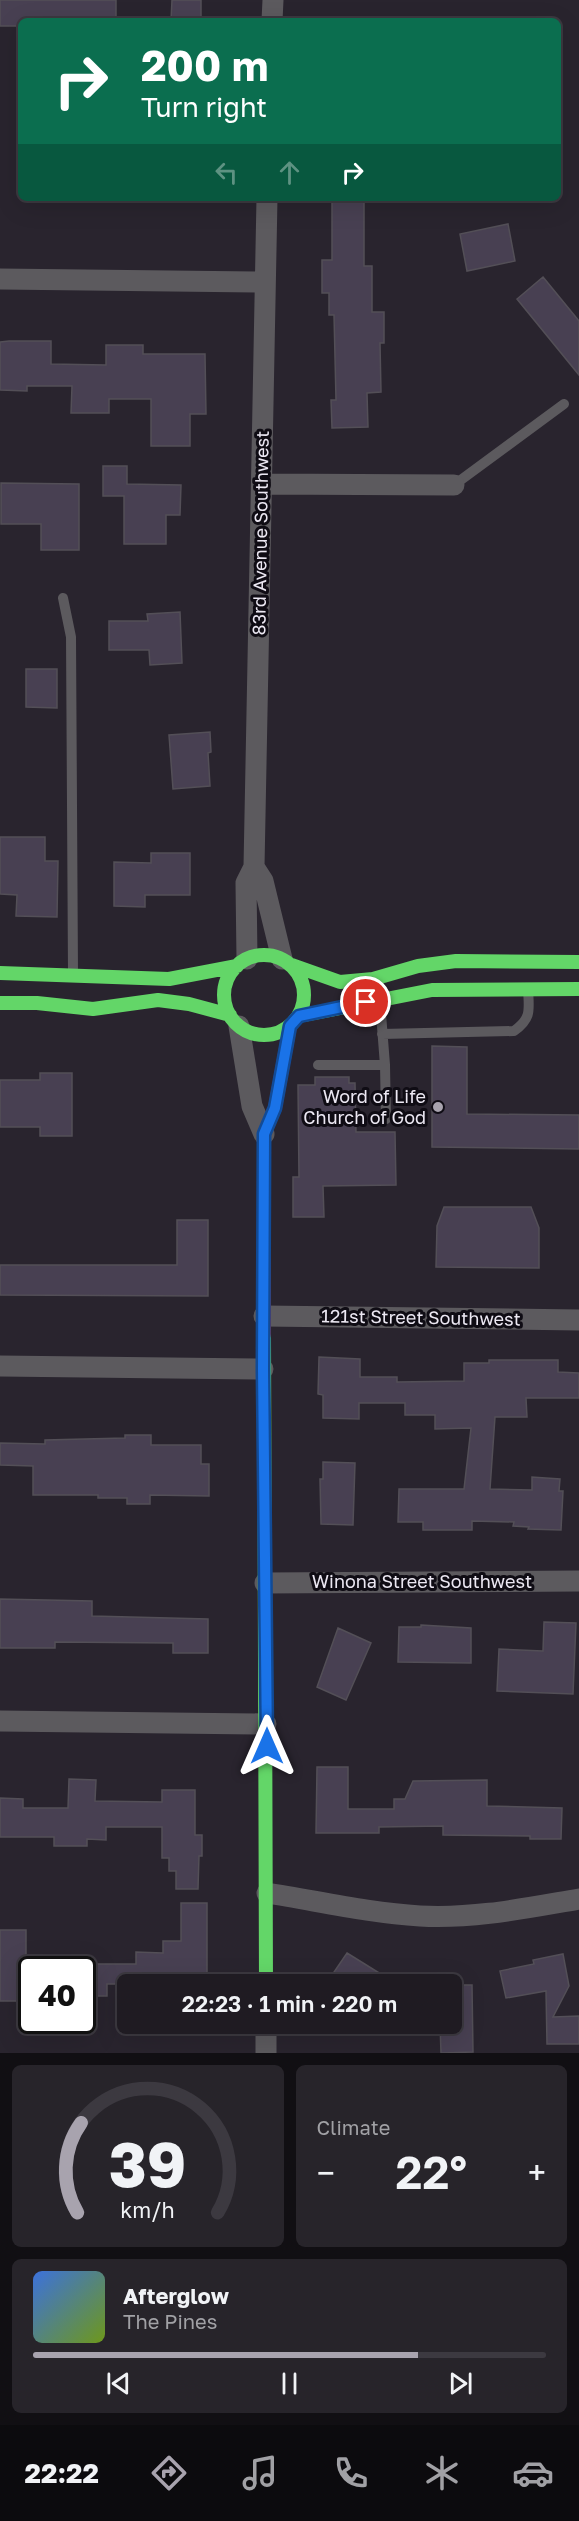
<!DOCTYPE html>
<html lang="en">
<head>
<meta charset="utf-8">
<style>
  :root { --surface:#1f1b22; --page:#27242a; --text:#f1f3f6; --muted:#a1a1a5; --line:#3c3940; --accent:#a8a3ae }
  body { margin:0; font-family:"Golos Text",sans-serif; background:var(--page); color:var(--text); height:100vh; display:flex; flex-direction:column; font-size:22px; white-space:nowrap }
  * { box-sizing:border-box; margin:0 }
  p { font-size:20px; color:var(--muted) }
  .icon { flex:none; width:33px; height:33px; fill:none; stroke:currentColor; stroke-width:2; stroke-linecap:round; stroke-linejoin:round }
  .map { position:relative; height:2053px; overflow:hidden }
  .details { display:flex; flex-direction:column; gap:12px; padding:12px; background:#110f13; flex:1 }
  .details>* { flex:none }
  .banner { position:absolute; left:18px; top:18px; width:543px; height:183px; border-radius:9px; box-shadow:0 6px 24px #0002,0 0 0 2px var(--line); background:#0b6e4f; color:#fff; overflow:hidden }
  .speed { position:absolute; left:18px; top:1956px; display:flex; gap:12px; font-size:30px; font-weight:700; text-align:center }
  .speed>* { display:grid; place-content:center; width:78px; height:78px; border-radius:50%; background:var(--surface); box-shadow:0 6px 24px #0002,0 0 0 2px var(--line); line-height:1 }
  .speed .limit { border:3px solid #111; border-radius:9px; background:#fff; color:#111 }
  .pin { position:absolute; display:grid; place-items:center; width:51px; height:51px; color:#fff; margin:-26px; border:3px solid #fff; border-radius:50%; box-shadow:0 2px 6px #0007 }
  .me { position:absolute; width:66px; margin:-33px; rotate:0deg; stroke-linejoin:round; filter:drop-shadow(0 0 4px #0008) }
  .turn { display:flex; align-items:center; gap:21px; height:126px; padding:0 24px; font-size:27px }
  .turn .icon { width:78px; height:78px; stroke-width:2.5 }
  .turn b { display:block; font-size:42px; line-height:51px }
  .lanes { display:flex; align-items:center; height:57px; padding:0 24px; background:#0003; justify-content:center; gap:30px; direction:ltr }
  .lanes .off { opacity:.35 }
  .big { font-size:45px; font-weight:600; line-height:1.1 }
  .details .widget { flex:1; display:flex; flex-direction:column; justify-content:center; gap:9px; min-width:0; padding:0 21px; border-radius:9px; background:var(--page) }
  .details .dial { align-items:center; gap:0 }
  .dial svg { height:156px; overflow:visible; fill:none; stroke:var(--line); stroke-width:7; stroke-linecap:round; text-anchor:middle }
  .dial text { fill:var(--text); stroke:none }
  .song { display:flex; align-items:center; gap:18px }
  .cover { width:72px; height:72px; border-radius:9px; background:linear-gradient(135deg,hsl(220 70% 55%),hsl(80 70% 35%)) }
  .played { height:6px; border-radius:3px; background:linear-gradient(90deg,var(--accent) 75%,var(--line) 75%) }
  .keys { display:flex; justify-content:space-around; direction:ltr }
  .heat { display:flex; justify-content:space-between; align-items:center; font-size:33px; direction:ltr }
  .details .tiles { flex:1; display:grid; gap:12px; grid-template-columns:1fr 1fr }
  .widget:last-child { grid-column:span 2 }
  .trip { position:absolute; left:117px; top:1974px; width:345px; height:60px; border-radius:9px; background:var(--surface); box-shadow:0 6px 24px #0002,0 0 0 2px var(--line); font-weight:600; line-height:60px; text-align:center }
  .tabs { display:flex; height:96px; justify-content:space-around; align-items:center; background:#0c0b0e; color:var(--muted) }
  .tabs .icon { width:42px; height:42px }
  .tabs .current { color:var(--accent) }
  .tabs b { font-size:27px; color:var(--text) }
  .map>svg:first-child { display:block }
</style>
</head>
<body>
<div class="map">
<svg width="579" height="2053" viewBox="0 0 579 2053">
  <rect width="100%" height="100%" fill="#29242e"/>
  <path fill="#484052" stroke="#534f57" stroke-width="1.5" d="M 0,0 L 116,0 L 116,21 L 21,21 L 21,26 L 0,26 Z
    M 172,0 L 201,0 L 201,21 L 171,21 Z
    M 332,198 L 364,198 L 364,266 L 372,266 L 372,312 L 384,312 L 384,343 L 380,343 L 381,392 L 367,393 L 368,427 L 332,428 L 331,400 L 336,400 L 334,315 L 329,315 L 329,293 L 322,293 L 322,260 L 332,260 Z
    M 508,224 L 515,261 L 467,271 L 460,234 Z
    M 543,277 L 579,321 L 579,375 L 517,299 Z
    M 9,341 L 51,341 L 51,364 L 106,365 L 106,345 L 143,345 L 143,354 L 205,354 L 206,414 L 190,414 L 190,446 L 151,446 L 151,399 L 109,399 L 109,413 L 71,413 L 72,386 L 27,386 L 27,391 L 0,390 L 0,342 Z
    M 103,466 L 127,466 L 127,484 L 181,485 L 180,515 L 166,515 L 166,544 L 124,544 L 124,496 L 103,496 Z
    M 1,483 L 79,484 L 79,550 L 41,550 L 41,524 L 1,524 Z
    M 180,612 L 182,663 L 150,665 L 149,650 L 109,650 L 109,621 L 148,621 L 147,614 Z
    M 26,669 L 57,669 L 57,708 L 26,707 Z
    M 210,732 L 211,752 L 208,753 L 210,786 L 173,789 L 169,735 Z
    M 0,837 L 45,837 L 45,861 L 58,861 L 57,917 L 16,916 L 17,895 L 0,894 Z
    M 151,853 L 190,853 L 190,895 L 145,895 L 145,907 L 114,906 L 114,862 L 151,863 Z
    M 432,1046 L 467,1047 L 467,1114 L 579,1115 L 579,1149 L 432,1147 Z
    M 40,1073 L 72,1073 L 72,1136 L 40,1136 L 40,1127 L 0,1127 L 0,1080 L 40,1080 Z
    M 315,1077 L 349,1077 L 349,1083 L 355,1083 L 356,1132 L 395,1132 L 396,1185 L 323,1186 L 324,1217 L 293,1217 L 293,1177 L 299,1177 L 298,1085 L 315,1085 Z
    M 444,1207 L 531,1207 L 539,1228 L 539,1268 L 436,1267 L 437,1226 Z
    M 177,1220 L 208,1220 L 208,1296 L 0,1295 L 0,1265 L 177,1265 Z
    M 319,1357 L 360,1359 L 360,1377 L 397,1377 L 397,1382 L 464,1381 L 464,1363 L 489,1363 L 489,1360 L 558,1360 L 558,1372 L 579,1373 L 579,1398 L 526,1398 L 527,1417 L 495,1417 L 490,1489 L 532,1490 L 532,1477 L 560,1479 L 559,1491 L 563,1491 L 561,1530 L 528,1529 L 529,1527 L 513,1526 L 514,1522 L 472,1521 L 472,1530 L 423,1530 L 423,1522 L 398,1522 L 399,1489 L 464,1489 L 471,1428 L 435,1429 L 435,1415 L 405,1415 L 405,1403 L 359,1403 L 359,1419 L 323,1418 L 323,1395 L 318,1394 Z
    M 125,1435 L 151,1435 L 151,1445 L 201,1445 L 201,1464 L 209,1464 L 209,1496 L 150,1495 L 150,1504 L 127,1504 L 127,1498 L 98,1498 L 98,1495 L 33,1495 L 33,1466 L 0,1465 L 0,1443 L 45,1444 L 45,1440 L 125,1438 Z
    M 323,1462 L 355,1463 L 353,1525 L 321,1524 L 320,1479 L 323,1479 Z
    M 0,1599 L 92,1601 L 92,1616 L 208,1619 L 208,1653 L 173,1653 L 173,1643 L 55,1642 L 55,1648 L 0,1648 Z
    M 544,1622 L 576,1623 L 573,1694 L 497,1691 L 499,1649 L 543,1651 Z
    M 421,1625 L 471,1628 L 471,1663 L 398,1662 L 399,1627 L 421,1627 Z
    M 338,1628 L 371,1643 L 346,1700 L 317,1687 Z
    M 317,1767 L 348,1767 L 348,1809 L 394,1809 L 394,1799 L 405,1799 L 413,1781 L 487,1780 L 487,1806 L 562,1808 L 561,1839 L 530,1839 L 530,1836 L 443,1835 L 443,1826 L 379,1827 L 379,1833 L 316,1833 Z
    M 69,1779 L 96,1780 L 95,1801 L 162,1802 L 162,1790 L 195,1790 L 195,1835 L 202,1835 L 202,1856 L 199,1856 L 198,1889 L 176,1889 L 176,1871 L 169,1871 L 169,1858 L 162,1858 L 162,1827 L 106,1827 L 106,1840 L 87,1839 L 87,1846 L 54,1846 L 54,1837 L 0,1837 L 0,1798 L 23,1799 L 23,1808 L 68,1808 Z
    M 181,1903 L 207,1903 L 207,1984 L 107,1984 L 107,1996 L 82,1996 L 82,1964 L 136,1964 L 136,1952 L 163,1953 L 163,1941 L 181,1941 Z
    M 0,1930 L 26,1930 L 26,1978 L 19,1978 L 18,2001 L 0,2001 Z
    M 347,1953 L 397,1984 L 347,1984 L 332,1975 Z
    M 563,1954 L 569,1986 L 553,2017 L 579,2016 L 579,2044 L 547,2044 L 546,1991 L 506,1998 L 500,1971 L 534,1964 L 533,1960 Z
    M 452,1985 L 472,1985 L 473,2052 L 441,2053 L 440,2024 L 452,2024 Z"/>
  <g fill="none" stroke-linecap="round" stroke-linejoin="round">
    <path stroke="#5c5a5e" stroke-width="10" d="M 454,485 L 564,404
      M 63,598 L 71,637 L 73,973
      M 382,1034 L 514,1031 C 532,1018 529,1010 528,989
      M 318,1065 L 385,1065 L 380,1001
      M 385,1065 L 386,1119"/>
    <path stroke="#5c5a5e" stroke-width="21" d="M 272,21 L 273,0
      M 0,279 L 265,282
      M 263,484 L 454,485
      M 254,867 L 263,881 L 282,959
      M 247,959 L 246,883 L 254,867 L 267,198
      M 239,1026 L 252,1106 L 264,1134
      M 264,1316 L 579,1320
      M 0,1366 L 263,1369
      M 265,1583 L 579,1581
      M 0,1721 L 266,1724
      M 267,1893 C 318,1901 369,1913 420,1916 C 474,1919 526,1908 579,1899
      M 266,2053 L 266,2024"/>
    <path stroke="#63d668" stroke-width="14" d="M224 995a40 40 0 1 1 80 0a40 40 0 1 1-80 0Z
      M 292,965 L 340,982 L 373,979 L 418,966 L 456,961 L 579,962
      M 0,973 L 169,979 L 237,966
      M 0,1003 L 37,1003 L 93,1009 L 158,1000 L 189,1004 L 230,1015
      M 299,1016 L 432,990 L 579,989
      M 264,1334 L 266,1984"/>
    <path stroke="#b3261e" stroke-width="14" d="M 264,1334 L 264,1134 L 275,1108 L 290,1026"/>
  </g>
  <g fill="none" stroke-linecap="round" stroke-linejoin="round">
    <g stroke="#114b97" stroke-width="15">
      <path id="route" d="M 267,1746 L 263,1369 L 264,1134 L 275,1108 L 290,1026 L 299,1016 L 366,1002"/>
    </g>
    <use href="#route" stroke="#1a73e8" stroke-width="10"/>
  </g>
  <circle fill="#a8a3ae" stroke="#0f0c14" stroke-width="2" cx="438" cy="1107" r="6"/>
  <g text-anchor="middle" stroke-width="6" stroke-linejoin="round" paint-order="stroke">
    <g font-size="18" fill="#ece8f3" stroke="#0f0c14">
      <text transform="translate(261 533) rotate(-89)" y="6">83rd Avenue Southwest</text>
      <text transform="translate(421 1318) rotate(1)" y="6">121st Street Southwest</text>
      <text x="422" y="1588">Winona Street Southwest</text>
    </g>
    <g font-size="18" fill="#ece8f3" stroke="#0f0c14" text-anchor="end">
      <text x="426" y="1103">Word of Life<tspan x="426" dy="21">Church of God</tspan></text>
    </g>
  </g>
</svg>
<div class="speed"><div class="limit">40</div></div>
<div class="pin" style="left:366px;top:1002px;background:#d93025"><svg class="icon" aria-label="arrive" viewBox="0 0 24 24"><path d="M6 21V4h12l-3 4 3 4H6"/></svg></div>
<svg class="me" style="left:267px;top:1746px" viewBox="-20 -20 40 40"><path d="M0-17L14 15 0 8-14 15z" fill="#1a73e8" stroke="#fff" stroke-width="4"/></svg>
<div class="trip">22:23 · 1 min · 220 m</div>
<div class="banner">
<div class="turn"><svg class="icon" aria-label="right" viewBox="0 0 24 24"><path d="M7 20v-9h11M14 6l5 5-5 5"/></svg><div><b>200 m</b>Turn right</div></div>
<div class="lanes"><svg class="icon off" aria-label="left" viewBox="0 0 24 24"><path d="M17 20v-9H6M10 6l-5 5 5 5"/></svg><svg class="icon off" aria-label="ahead" viewBox="0 0 24 24"><path d="M12 20V5M6 11l6-6 6 6"/></svg><svg class="icon" aria-label="right" viewBox="0 0 24 24"><path d="M7 20v-9h11M14 6l5 5-5 5"/></svg></div>
</div>
</div>
<section class="details">
<div class="tiles">
<div class="widget dial"><svg viewBox="0 0 100 80">
<path d="M14 69A42 42 0 1 1 86 69"/>
<path d="M14 69A42 42 0 0 1 16 23" stroke="#a8a3ae"/>
<text x="50" y="56" font-size="32" font-weight="700">39</text>
<text x="50" y="72" font-size="11">km/h</text>
</svg></div>
<div class="widget"><p>Climate</p>
<div class="heat"><a>−</a><b class="big">22°</b><a>+</a></div>
</div>
<div class="widget">
<div class="song"><i class="cover"></i><div><b>Afterglow</b><p>The Pines</p></div></div>
<div class="played"></div>
<div class="keys"><svg class="icon" aria-label="previous" viewBox="0 0 24 24"><path d="M18 5L8 12l10 7zM5 5v14"/></svg><svg class="icon" aria-label="pause" viewBox="0 0 24 24"><path d="M8 5v14M16 5v14"/></svg><svg class="icon" aria-label="next" viewBox="0 0 24 24"><path d="M6 5l10 7-10 7zM19 5v14"/></svg></div>
</div>
</div>
</section>
<nav class="tabs">
<b>22:22</b>
<svg class="icon current" aria-label="directions" viewBox="0 0 24 24"><path d="M12 3l9 9-9 9-9-9zM9 14v-3h6M13 9l2 2-2 2"/></svg>
<svg class="icon" aria-label="music" viewBox="0 0 24 24"><path d="M9 18V5l10-2v13"/><circle cx="6" cy="18" r="3"/><circle cx="16" cy="16" r="3"/></svg>
<svg class="icon" aria-label="phone" viewBox="0 0 24 24"><path d="M5 4h4l2 5-3 2q2 4 5 5l2-3 5 2v4C11 20 4 13 5 4z"/></svg>
<svg class="icon" aria-label="climate" viewBox="0 0 24 24"><path d="M12 3v18M4 7l16 10M4 17L20 7"/></svg>
<svg class="icon" aria-label="car" viewBox="0 0 24 24"><path d="M5 17H2v-5l4-1 3-4h7l3 4 3 1v5h-3M9 17h6M6 11h13"/><circle cx="7" cy="17" r="2"/><circle cx="17" cy="17" r="2"/></svg>
</nav>
</body>
</html>
